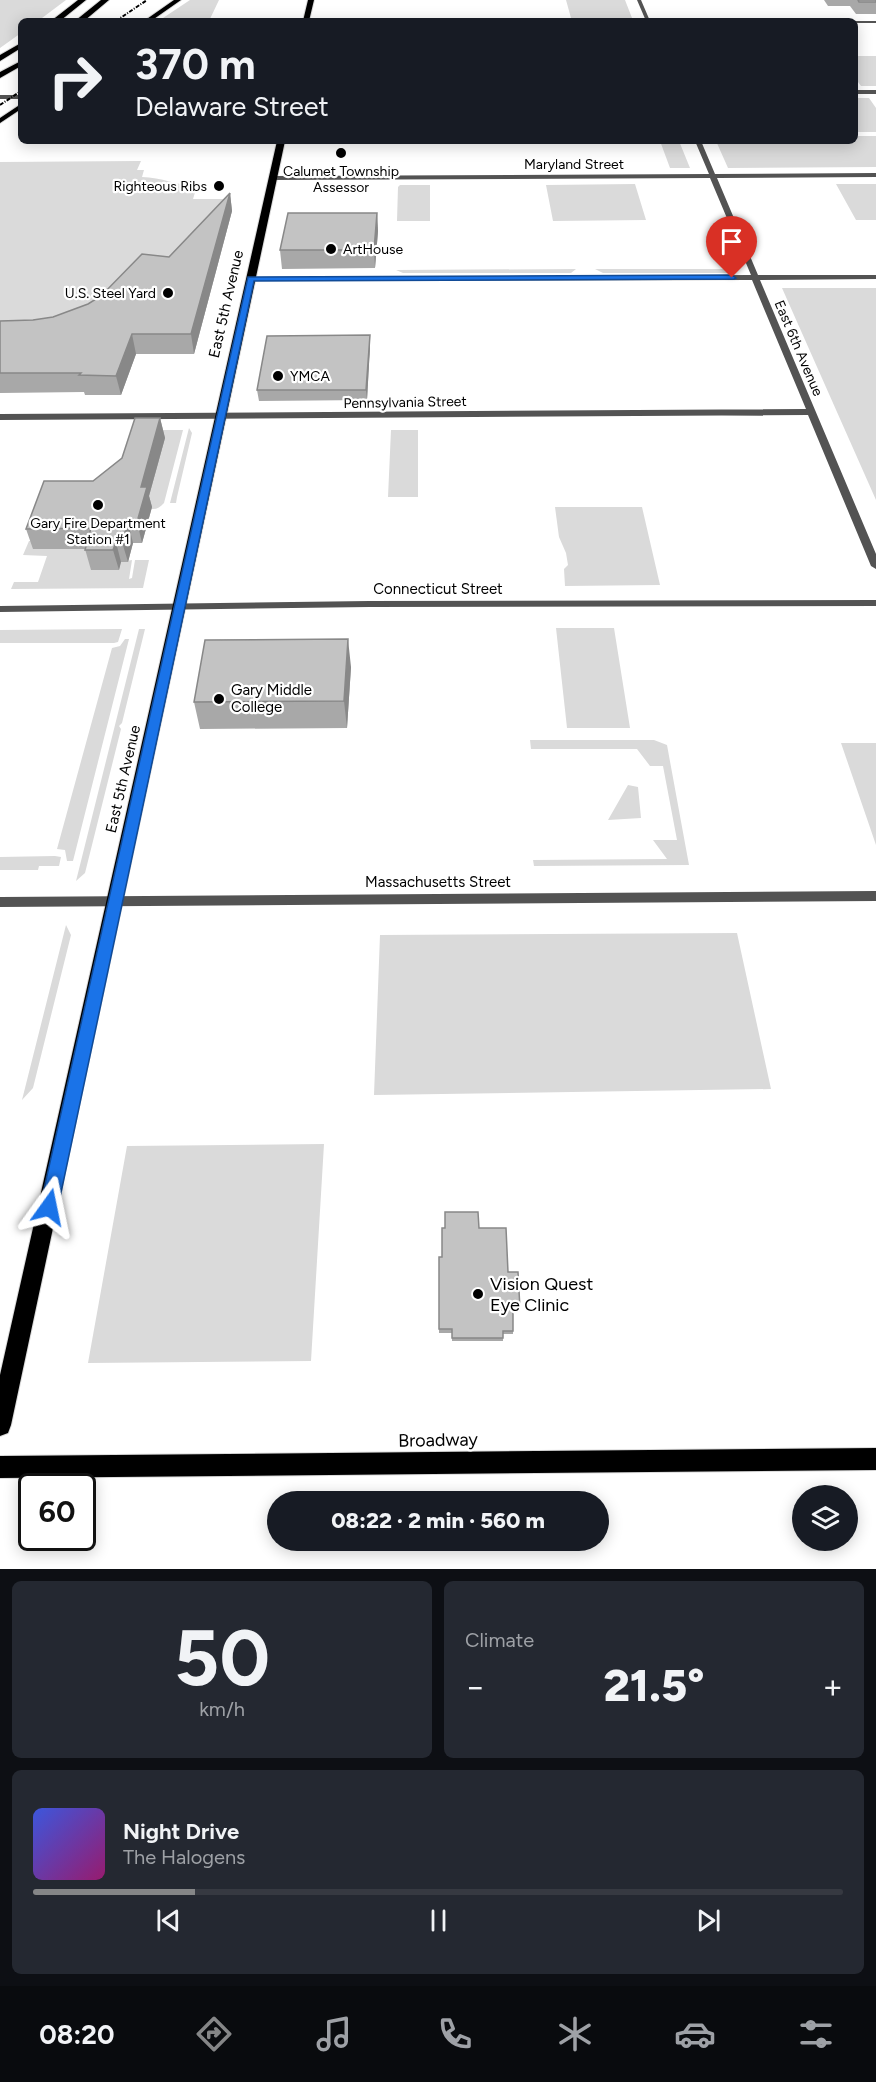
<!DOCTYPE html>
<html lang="en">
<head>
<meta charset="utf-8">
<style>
  :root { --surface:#171b24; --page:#242831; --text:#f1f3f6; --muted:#9ea1a6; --line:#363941; --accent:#858687 }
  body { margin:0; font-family:Figtree,sans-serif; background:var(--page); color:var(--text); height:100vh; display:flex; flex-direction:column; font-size:22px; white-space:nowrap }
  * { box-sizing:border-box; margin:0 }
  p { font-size:20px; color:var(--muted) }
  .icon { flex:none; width:33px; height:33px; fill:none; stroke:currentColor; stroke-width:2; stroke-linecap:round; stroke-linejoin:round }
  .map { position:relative; height:1569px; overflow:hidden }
  .sheet { display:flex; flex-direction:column; gap:12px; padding:12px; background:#0d0f14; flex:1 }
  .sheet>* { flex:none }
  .guide { position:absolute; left:18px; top:18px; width:840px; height:126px; border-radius:9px; box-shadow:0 3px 15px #0003; background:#171b24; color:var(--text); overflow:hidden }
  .fabs { position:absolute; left:792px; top:1485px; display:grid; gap:12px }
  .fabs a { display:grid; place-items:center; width:66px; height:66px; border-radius:50%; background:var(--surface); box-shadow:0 3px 15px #0003; font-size:30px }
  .speed { position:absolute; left:18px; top:1473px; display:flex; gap:12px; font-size:30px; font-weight:700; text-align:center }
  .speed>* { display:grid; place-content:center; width:78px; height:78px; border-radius:50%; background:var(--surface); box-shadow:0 3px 15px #0003; line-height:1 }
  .speed .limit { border:3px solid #111; border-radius:9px; background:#fff; color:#111 }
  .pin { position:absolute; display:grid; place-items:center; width:51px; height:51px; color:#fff; margin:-62px -26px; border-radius:50% 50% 50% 0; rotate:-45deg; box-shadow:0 0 6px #0007 }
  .pin .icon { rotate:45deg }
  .me { position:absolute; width:66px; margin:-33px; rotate:12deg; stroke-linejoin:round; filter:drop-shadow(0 0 4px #0008) }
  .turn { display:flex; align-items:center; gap:21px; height:126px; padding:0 18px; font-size:27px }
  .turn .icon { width:78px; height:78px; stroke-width:2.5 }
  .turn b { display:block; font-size:42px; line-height:51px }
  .big { font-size:45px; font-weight:800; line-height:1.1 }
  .sheet .tile { flex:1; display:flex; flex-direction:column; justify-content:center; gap:9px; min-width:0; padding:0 21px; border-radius:9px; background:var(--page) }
  .sheet .dial { align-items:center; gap:0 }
  .dial b { font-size:78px; line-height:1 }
  .song { display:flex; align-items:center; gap:18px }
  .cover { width:72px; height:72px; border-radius:9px; background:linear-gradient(135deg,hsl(230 70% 55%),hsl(320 70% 35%)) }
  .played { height:6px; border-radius:3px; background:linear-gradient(90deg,var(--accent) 20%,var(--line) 20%) }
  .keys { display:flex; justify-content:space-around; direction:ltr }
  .heat { display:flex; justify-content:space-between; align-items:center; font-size:33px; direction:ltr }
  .sheet .tiles { flex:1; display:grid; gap:12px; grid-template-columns:1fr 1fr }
  .tile:last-child { grid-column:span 2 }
  .trip { position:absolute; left:267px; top:1491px; width:342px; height:60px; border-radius:30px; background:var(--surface); box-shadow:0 3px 15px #0003; font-weight:800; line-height:60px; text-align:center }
  .dock { display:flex; height:96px; justify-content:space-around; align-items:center; background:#090b0e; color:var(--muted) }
  .dock .icon { width:42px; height:42px }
  .dock .on { color:var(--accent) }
  .dock b { font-size:27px; color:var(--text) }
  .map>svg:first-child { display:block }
</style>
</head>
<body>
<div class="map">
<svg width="876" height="1569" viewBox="0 0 876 1569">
  <rect width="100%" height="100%" fill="#fff"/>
  <path fill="#dadada" d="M 0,0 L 66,0 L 38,21 L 21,21 L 21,33 L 0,48 Z
    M 190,0 L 219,0 L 209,21 L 160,20 Z
    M 566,0 L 625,0 L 632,18 L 571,18 Z
    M 855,56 L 876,56 L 876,86 L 861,86 L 855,78 Z
    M 855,98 L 869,98 L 876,108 L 876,132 L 855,132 Z
    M 855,136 L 876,136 L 876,167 L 728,168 L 716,141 L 855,141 Z
    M 660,141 L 679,141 L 690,168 L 670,168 Z
    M 141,161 L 137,170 L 144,170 L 142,177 C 161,177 178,186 197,186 L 193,199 L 223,199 L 217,217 L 204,241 L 105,315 L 0,340 L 0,162 Z
    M 635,184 L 646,220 L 553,221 L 546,185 Z
    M 836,184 L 876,184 L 876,220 L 856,220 Z
    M 400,185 L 430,185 L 430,221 L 397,221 L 398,187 Z
    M 576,269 L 571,273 L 403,273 L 396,270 Z
    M 595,269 L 729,269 L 730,273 L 603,273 Z
    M 782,288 L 876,288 L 876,500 Z
    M 189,428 L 192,433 L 177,497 L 176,503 L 170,503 Z
    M 136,430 L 183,430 L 164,503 C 159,509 153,511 146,507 L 164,438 L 134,438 Z
    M 391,430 L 418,430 L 418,497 L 388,497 Z
    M 555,507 L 642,507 L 660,585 L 565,586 L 564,569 L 568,565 L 566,553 L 559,537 Z
    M 29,541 L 36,541 L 33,549 L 97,549 L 119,570 L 121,562 L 132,560 L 129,579 L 132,578 L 135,560 L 149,560 L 143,588 L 11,589 L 14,582 L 38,582 L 47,556 L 23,555 Z
    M 556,628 L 614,628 L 630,728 L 567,728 Z
    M 122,629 L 118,642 L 114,643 L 0,643 L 0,630 Z
    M 139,629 L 145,629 L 122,723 L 119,726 L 121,729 L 85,873 L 76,881 Z
    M 125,639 L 129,639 L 73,861 L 67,861 L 65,850 L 57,849 L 112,648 L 120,646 Z
    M 530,740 L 654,740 L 667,745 L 689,865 L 534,866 L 533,860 L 667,859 L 653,840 L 677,840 L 663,766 L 650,766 L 637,749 L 531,749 Z
    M 841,743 L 876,743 L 876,845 Z
    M 628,785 L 638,787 L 641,818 L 608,820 Z
    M 55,856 L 61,857 L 59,866 L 39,866 L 38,870 L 0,870 L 0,857 Z
    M 66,925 L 71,935 L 33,1088 L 22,1100 Z
    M 737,933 L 771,1089 L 374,1095 L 380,935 Z
    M 324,1144 L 311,1361 L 88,1363 L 127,1146 Z"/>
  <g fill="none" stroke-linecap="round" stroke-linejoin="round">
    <g stroke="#dbdbdb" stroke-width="2">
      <path id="primary" d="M 174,0 L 181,0 L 151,21 L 144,21 Z
        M 308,0 L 314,0 L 309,21 L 303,21 Z
        M 21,104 L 21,109 L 0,123 L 0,118 Z
        M 277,141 L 285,141 L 11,1425 L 8,1433 L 0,1436 L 0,1375 Z
        M 876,1448 L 876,1470 L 0,1478 L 0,1456 Z"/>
    </g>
    <g stroke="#dbdbdb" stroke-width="2">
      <path id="motorway" d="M 78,0 L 86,0 L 60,21 L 51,21 Z
        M 101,0 L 109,0 L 84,21 L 75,21 Z
        M 21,43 L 21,48 L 0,61 L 0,55 Z
        M 21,61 L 21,66 L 0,78 L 0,72 Z"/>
    </g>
    <path fill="#535353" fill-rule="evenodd" d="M 637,0 L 641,0 L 650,21 L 646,21 Z
      M 853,21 L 876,21 L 876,23 L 855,23 Z
      M 0,95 L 21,95 L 21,99 L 0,99 Z
      M 695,141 L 701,141 L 715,174 L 876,173 L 876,177 L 717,178 L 758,275 L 876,275 L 876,279 L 760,280 L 876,554 L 876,569 L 871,566 L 808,415 L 0,420 L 0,414 L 806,409 L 752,280 L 251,281 L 247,279 L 251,277 L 751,275 L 710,178 L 273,180 L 270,178 L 273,176 L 709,174 Z
      M 876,600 L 876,606 L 369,607 L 0,612 L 0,606 L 369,601 Z"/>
    <path fill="#535353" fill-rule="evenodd" d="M 855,90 L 876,90 L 876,94 L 855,94 Z
      M 876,891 L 876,901 L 0,907 L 0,897 Z"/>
    <use href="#primary" fill="#000" fill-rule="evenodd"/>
    <use href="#motorway" fill="#000" fill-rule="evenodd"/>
    <path stroke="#000" stroke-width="2" stroke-dasharray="4 1.5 1 1.5" stroke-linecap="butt" d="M 116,21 L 147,0
      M 0,105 L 21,91"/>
  </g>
  <path fill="#a8a8a8" d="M 824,0 L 876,0 L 876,14 L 856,14 L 850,6 L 828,6 Z
    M 230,193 L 232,211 L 194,354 L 136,354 L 121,395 L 85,395 L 84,392 L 0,393 L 0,321 L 33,320 L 53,317 L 88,304 L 169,257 Z
    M 377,213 L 378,231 L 375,268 L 282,269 L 280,250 Z
    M 370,346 L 367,400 L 259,401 L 257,390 Z
    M 160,418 L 165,438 L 149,496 L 152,507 L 142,543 L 133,543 L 128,562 L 121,562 L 119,570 L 91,570 L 85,549 L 33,549 L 26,529 L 93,481 L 122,458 Z
    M 351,667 L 347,728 L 200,729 L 194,702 Z
    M 479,1228 L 508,1272 L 520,1309 L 519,1312 L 513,1312 L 513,1334 L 503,1334 L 503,1341 L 452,1341 L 452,1333 L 439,1333 L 439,1257 L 442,1257 Z"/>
  <path fill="#888" d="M 230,193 L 232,211 L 194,354 L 191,334 Z
    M 377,213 L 378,231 L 375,268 L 374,250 Z
    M 132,334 L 136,354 L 121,395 L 116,376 Z
    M 370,335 L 370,346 L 367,400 L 366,390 Z
    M 160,418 L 165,438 L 149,496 L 152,507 L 142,543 L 137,522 L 141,487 Z
    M 128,522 L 133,543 L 128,562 L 122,542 Z
    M 116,542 L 121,562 L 119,570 L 113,550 Z
    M 348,639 L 351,667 L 347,728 L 344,701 Z"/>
  <path fill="#c3c3c3" stroke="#888" stroke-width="1.5" d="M 858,0 L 876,0 L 876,2 L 859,2 Z
    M 230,193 L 191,334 L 132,334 L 116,376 L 79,375 L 81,373 L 0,373 L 0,321 L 33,320 L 53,317 L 88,304 L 101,296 L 142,254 L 169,257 Z
    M 288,213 L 377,213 L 374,250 L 280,250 Z
    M 370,335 L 366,390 L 257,390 L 267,336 Z
    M 135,418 L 160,418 L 141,487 L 147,487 L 137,522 L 128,522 L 122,542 L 116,542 L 113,550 L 85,550 L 91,528 L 26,529 L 44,481 L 93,481 L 122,458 Z
    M 348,639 L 344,701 L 194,702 L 205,640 Z
    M 445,1212 L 478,1212 L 479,1228 L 506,1228 L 508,1272 L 518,1272 L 520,1309 L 513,1309 L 513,1331 L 503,1331 L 503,1338 L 452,1338 L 452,1329 L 439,1329 L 439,1257 L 442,1257 L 442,1228 L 445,1228 Z"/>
  <path fill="#1a73e8" stroke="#114b97" stroke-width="1.5" d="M 732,275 L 736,278 L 734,279 L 254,281 L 58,1207 L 55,1213 L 49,1216 L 43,1213 L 40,1207 L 248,277 Z"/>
  <g fill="#000" stroke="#fff" stroke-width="2">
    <circle cx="341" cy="153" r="6"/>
    <circle cx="219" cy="186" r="6"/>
    <circle cx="331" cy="249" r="6"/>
    <circle cx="168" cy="293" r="6"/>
    <circle cx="278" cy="376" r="6"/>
    <circle cx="98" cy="505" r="6"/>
    <circle cx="219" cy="699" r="6"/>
    <circle cx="478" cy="1294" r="6"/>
  </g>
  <g text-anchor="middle" stroke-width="4.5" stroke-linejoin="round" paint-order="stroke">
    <g font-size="14" fill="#000" stroke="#fff">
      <text x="574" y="169">Maryland Street</text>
      <text transform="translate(799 348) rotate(67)" y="5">East 6th Avenue</text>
      <text transform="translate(405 402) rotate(-1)" y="5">Pennsylvania Street</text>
    </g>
    <g font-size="14" fill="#000" stroke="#fff">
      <text x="341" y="176">Calumet Township<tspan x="341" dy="16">Assessor</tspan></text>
      <text x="207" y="191" text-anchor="end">Righteous Ribs</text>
      <text x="343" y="254" text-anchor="start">ArtHouse</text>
      <text x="156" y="298" text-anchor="end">U.S. Steel Yard</text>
      <text x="290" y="381" text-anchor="start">YMCA</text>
      <text x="98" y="528">Gary Fire Department<tspan x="98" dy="16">Station #1</tspan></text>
    </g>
    <g font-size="15" fill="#000" stroke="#fff">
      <text transform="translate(226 304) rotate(-77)" y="5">East 5th Avenue</text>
      <text x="438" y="594">Connecticut Street</text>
      <text transform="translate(123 779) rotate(-77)" y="5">East 5th Avenue</text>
      <text x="438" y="887">Massachusetts Street</text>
    </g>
    <g font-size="15" fill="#000" stroke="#fff" text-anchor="start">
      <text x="231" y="695">Gary Middle<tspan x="231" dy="17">College</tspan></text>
    </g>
    <g font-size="18" fill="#000" stroke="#fff" text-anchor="start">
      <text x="490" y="1290">Vision Quest<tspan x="490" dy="21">Eye Clinic</tspan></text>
    </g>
    <g font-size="18" fill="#000" stroke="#fff">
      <text transform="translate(438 1440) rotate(-1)" y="6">Broadway</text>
    </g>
  </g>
</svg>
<div class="fabs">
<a><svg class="icon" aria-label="layers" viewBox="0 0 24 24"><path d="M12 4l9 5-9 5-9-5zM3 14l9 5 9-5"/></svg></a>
</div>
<div class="speed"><div class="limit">60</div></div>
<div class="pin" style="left:732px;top:278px;background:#d93025"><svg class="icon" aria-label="arrive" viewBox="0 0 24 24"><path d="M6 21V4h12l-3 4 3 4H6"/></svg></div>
<svg class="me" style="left:49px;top:1207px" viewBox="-20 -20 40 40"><path d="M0-17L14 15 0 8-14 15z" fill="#1a73e8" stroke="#fff" stroke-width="4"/></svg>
<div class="trip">08:22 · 2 min · 560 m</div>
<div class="guide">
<div class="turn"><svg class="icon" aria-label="right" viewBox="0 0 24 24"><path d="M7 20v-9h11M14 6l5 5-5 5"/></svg><div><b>370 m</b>Delaware Street</div></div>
</div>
</div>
<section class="sheet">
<div class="tiles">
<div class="tile dial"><b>50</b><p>km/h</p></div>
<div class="tile"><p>Climate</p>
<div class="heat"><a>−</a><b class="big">21.5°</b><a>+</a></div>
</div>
<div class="tile">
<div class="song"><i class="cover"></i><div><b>Night Drive</b><p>The Halogens</p></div></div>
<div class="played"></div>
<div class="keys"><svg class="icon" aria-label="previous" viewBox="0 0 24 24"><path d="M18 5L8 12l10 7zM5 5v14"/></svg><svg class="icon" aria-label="pause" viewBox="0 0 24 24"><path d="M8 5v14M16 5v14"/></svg><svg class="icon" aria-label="next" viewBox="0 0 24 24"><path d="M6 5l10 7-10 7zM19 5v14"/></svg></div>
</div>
</div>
</section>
<nav class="dock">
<b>08:20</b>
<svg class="icon on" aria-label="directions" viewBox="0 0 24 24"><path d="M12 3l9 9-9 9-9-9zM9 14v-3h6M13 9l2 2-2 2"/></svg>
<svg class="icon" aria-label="music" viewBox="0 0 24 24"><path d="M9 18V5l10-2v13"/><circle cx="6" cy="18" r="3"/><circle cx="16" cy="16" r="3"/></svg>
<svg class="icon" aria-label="phone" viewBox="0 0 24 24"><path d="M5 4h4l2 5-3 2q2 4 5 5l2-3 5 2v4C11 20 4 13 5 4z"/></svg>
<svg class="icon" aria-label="climate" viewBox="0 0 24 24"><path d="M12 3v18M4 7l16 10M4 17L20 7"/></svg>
<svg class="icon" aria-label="car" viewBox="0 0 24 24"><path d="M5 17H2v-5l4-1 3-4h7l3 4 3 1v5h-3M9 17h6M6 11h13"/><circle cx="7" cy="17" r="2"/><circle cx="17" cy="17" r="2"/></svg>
<svg class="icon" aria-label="filters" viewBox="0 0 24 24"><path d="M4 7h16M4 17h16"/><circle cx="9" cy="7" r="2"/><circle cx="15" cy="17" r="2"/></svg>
</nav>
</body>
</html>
